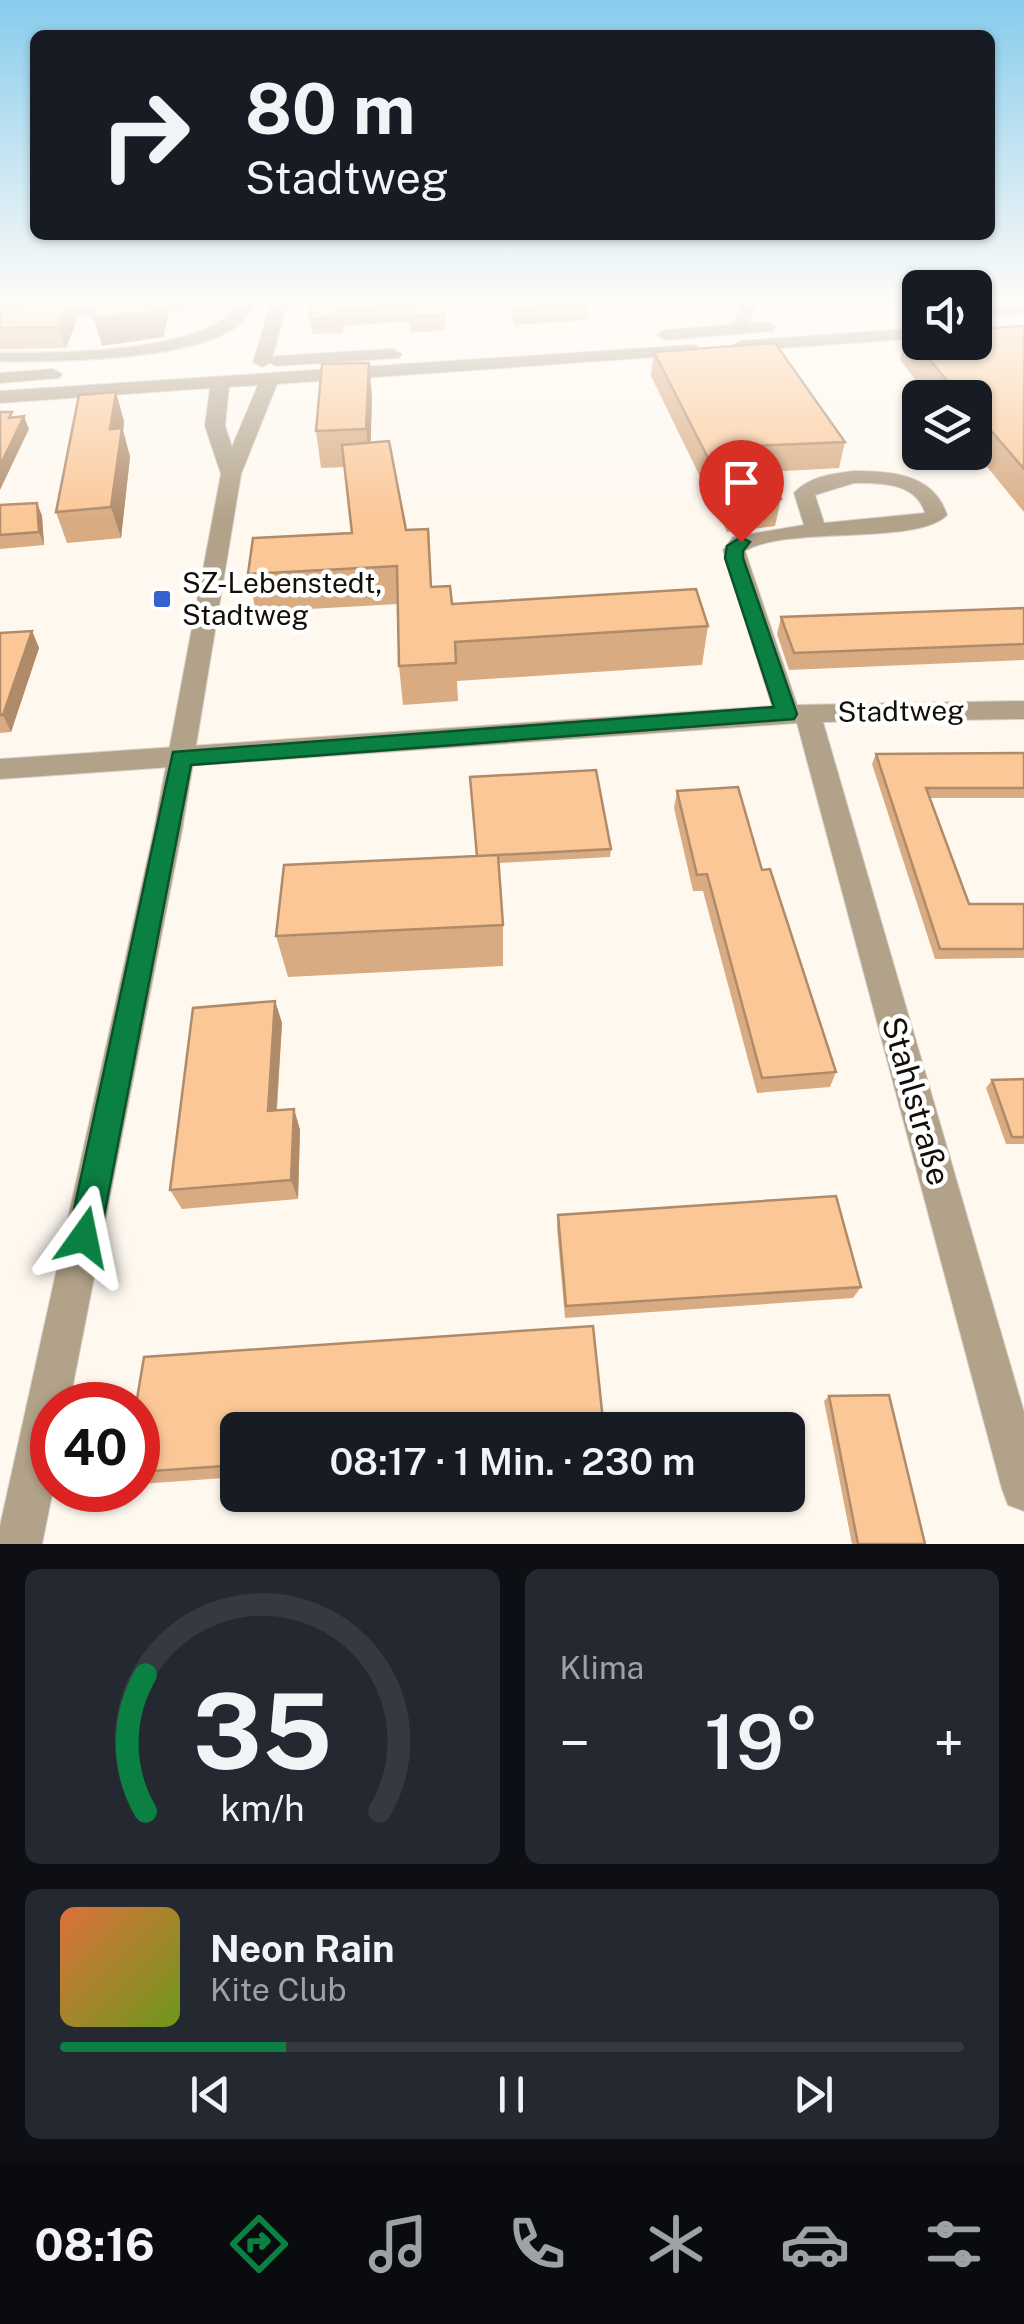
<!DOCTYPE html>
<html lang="de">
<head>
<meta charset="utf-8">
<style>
  :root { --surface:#171b24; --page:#242831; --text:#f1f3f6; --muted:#9ea1a6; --line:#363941; --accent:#0b8043 }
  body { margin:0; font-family:"Public Sans",sans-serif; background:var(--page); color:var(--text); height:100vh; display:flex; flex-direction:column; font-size:38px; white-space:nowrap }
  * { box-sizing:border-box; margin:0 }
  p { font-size:32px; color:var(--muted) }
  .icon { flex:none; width:55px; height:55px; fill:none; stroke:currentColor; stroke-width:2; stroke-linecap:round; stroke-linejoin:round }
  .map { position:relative; height:1544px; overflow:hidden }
  .side { display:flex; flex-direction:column; gap:25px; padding:25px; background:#0d0f14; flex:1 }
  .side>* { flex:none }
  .guide { position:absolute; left:30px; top:30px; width:965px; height:210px; border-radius:15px; box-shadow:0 2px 8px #0004; background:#171b24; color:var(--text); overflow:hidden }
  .fabs { position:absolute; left:902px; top:270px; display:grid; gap:20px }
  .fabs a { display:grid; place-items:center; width:90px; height:90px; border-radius:15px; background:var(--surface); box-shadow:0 2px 8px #0004; font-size:50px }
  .speed { position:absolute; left:30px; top:1382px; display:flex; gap:20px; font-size:50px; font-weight:700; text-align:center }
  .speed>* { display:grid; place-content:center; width:130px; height:130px; border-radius:50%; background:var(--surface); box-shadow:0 2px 8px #0004; line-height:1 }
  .speed .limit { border:15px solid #d22; background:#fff; color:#111 }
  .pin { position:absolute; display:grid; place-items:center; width:85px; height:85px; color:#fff; margin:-102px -42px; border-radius:50% 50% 50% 0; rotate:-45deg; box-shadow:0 0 10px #0007 }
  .pin .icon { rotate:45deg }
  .me { position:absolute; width:110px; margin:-55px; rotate:12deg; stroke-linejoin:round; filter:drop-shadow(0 0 8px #0008) }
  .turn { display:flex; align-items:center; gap:35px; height:210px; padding:0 50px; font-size:45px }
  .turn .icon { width:130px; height:130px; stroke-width:2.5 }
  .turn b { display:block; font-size:70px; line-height:85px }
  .big { font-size:75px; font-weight:600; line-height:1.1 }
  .side .widget { flex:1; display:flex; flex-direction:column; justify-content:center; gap:15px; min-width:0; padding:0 35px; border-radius:15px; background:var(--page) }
  .side .dial { align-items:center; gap:0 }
  .dial svg { height:260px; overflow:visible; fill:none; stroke:var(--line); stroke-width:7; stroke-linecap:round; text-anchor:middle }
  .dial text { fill:var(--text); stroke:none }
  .song { display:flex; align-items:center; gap:30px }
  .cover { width:120px; height:120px; border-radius:15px; background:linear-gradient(135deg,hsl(20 70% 55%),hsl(80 70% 35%)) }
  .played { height:10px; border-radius:5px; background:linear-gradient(90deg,var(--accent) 25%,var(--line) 25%) }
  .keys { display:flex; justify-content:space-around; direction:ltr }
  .heat { display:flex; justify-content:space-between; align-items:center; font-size:55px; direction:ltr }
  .side .tiles { flex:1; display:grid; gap:25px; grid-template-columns:1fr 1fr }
  .widget:last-child { grid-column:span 2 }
  .trip { position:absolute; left:220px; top:1412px; width:585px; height:100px; border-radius:15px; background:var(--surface); box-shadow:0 2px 8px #0004; font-weight:600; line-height:100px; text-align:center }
  .menu { display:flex; height:160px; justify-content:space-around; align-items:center; background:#090b0e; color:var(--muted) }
  .menu .icon { width:70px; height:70px }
  .menu .active { color:var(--accent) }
  .menu b { font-size:45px; color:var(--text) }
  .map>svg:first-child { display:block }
</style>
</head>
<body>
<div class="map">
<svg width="1024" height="1544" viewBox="0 0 1024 1544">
  <rect width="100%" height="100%" fill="#fef8ef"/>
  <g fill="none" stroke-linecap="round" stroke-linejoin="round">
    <g stroke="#d8d3ca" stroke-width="3">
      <path id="service" d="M 130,304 L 189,304 L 182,308 L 46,319 L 39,315 L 46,311 Z
        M 241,304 L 255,304 C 249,312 243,322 234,328 C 188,360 56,362 0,361 L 0,353 C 61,353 202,354 241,304 Z
        M 741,304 L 755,304 L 747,329 L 740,333 L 733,329 Z"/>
    </g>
    <g stroke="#d8d3ca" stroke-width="2">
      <path id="minor" d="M 271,304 L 287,304 L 271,362 L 262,367 L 253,362 Z
        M 854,471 C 892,471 934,474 947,515 C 917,546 789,525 745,551 L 797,705 L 1024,701 L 1024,719 L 823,722 L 1024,1412 L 1024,1511 L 1008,1505 L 1002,1489 L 797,723 L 0,779 L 0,759 L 772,706 L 723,550 L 733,537 L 804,525 L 794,493 C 810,476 832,474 854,471 ZM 854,483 C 880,483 916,482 925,513 L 824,523 L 815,495 Z"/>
    </g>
    <g stroke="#d8d3ca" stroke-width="2">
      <path id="tertiary" d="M 1024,304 L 1024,313 L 975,317 L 975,307 Z
        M 767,322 L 775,327 L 773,331 L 665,340 L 657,335 L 665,330 Z
        M 920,328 L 920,338 L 740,351 L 731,346 L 740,341 Z
        M 692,345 L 698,346 L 698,354 L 277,384 L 241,474 L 182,830 L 69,1405 L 52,1405 L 53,1490 L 42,1544 L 0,1544 L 0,1526 L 154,830 L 221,474 L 205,426 L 210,388 L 0,403 L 0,391 ZM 258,385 L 232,447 L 225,426 L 229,387 Z
        M 393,349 L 402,354 L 399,358 L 276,366 L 267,361 L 276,356 Z
        M 53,369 L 62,374 L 59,378 L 0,383 L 0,373 Z"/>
    </g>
    <use href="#service" fill="#b2a28a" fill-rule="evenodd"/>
    <use href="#minor" fill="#b2a28a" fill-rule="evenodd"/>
    <use href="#tertiary" fill="#b2a28a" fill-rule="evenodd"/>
  </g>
  <path fill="#d8ab82" d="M 0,304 L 15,304 L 5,309 L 10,310 L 28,304 L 83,304 L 73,305 L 77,320 L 66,348 L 0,349 Z
    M 309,304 L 442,304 L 444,315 L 445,330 L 411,333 L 409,321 L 343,326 L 343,333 L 312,334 Z
    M 507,304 L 589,304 L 588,320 L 515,325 Z
    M 1024,326 L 1024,512 L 975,452 L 975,398 L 930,398 L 900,360 L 907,333 Z
    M 654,352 L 845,442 L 839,468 L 766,472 L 781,499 L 775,526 L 727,532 L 651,376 Z
    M 369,363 L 372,398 L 370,443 L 406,530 L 431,587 L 452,604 L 708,626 L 702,665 L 457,681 L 458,701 L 403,705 L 399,666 L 398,604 L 256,612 L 248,574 L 352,533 L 345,467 L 321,468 L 316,431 Z
    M 124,421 L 123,430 L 130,457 L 121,538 L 67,543 L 56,512 Z
    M 37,503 L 42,516 L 44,545 L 0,549 L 0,505 Z
    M 1024,608 L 1024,660 L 789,670 L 777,634 L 781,617 Z
    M 32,631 L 39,648 L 11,732 L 0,733 L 0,633 Z
    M 1024,753 L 1024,798 L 930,798 L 969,904 L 1024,904 L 1024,958 L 935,959 L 872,764 L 876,754 Z
    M 677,791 L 762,870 L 836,1072 L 830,1087 L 757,1093 L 703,891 L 693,891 L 674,808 Z
    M 611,849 L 610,857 L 499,863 L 503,925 L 503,966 L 288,977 L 276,936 L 284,865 Z
    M 275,1001 L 282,1023 L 277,1110 L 294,1109 L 300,1130 L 298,1199 L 182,1209 L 170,1190 Z
    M 1024,1079 L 1024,1144 L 1006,1144 L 986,1088 L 992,1080 Z
    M 558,1215 L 861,1287 L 853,1298 L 565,1318 L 557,1228 Z
    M 829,1396 L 925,1544 L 852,1544 L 824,1401 Z
    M 138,1405 L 238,1430 L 238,1477 L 140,1484 L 138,1482 Z"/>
  <path fill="#b08b6a" d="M 0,304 L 15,304 L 0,311 Z
    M 69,304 L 72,304 L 77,320 L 66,348 L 59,327 Z
    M 159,304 L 166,304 L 168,313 L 164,337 L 102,346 L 94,319 Z
    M 369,363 L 372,398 L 370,466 L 366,429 Z
    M 116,392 L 124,421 L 123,430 L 130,457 L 121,538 L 111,507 L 110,429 Z
    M 24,416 L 29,429 L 0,490 L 0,466 Z
    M 37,503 L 42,516 L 44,545 L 39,532 Z
    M 32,631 L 39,648 L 11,732 L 3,715 Z
    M 275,1001 L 282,1023 L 275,1131 L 268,1111 Z
    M 294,1109 L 300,1130 L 298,1199 L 291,1180 Z"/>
  <path fill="#fbc797" stroke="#b08b6a" stroke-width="2.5" d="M 28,304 L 69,304 L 59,327 L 0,328 L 0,307 L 10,310 Z
    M 97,304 L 159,304 L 158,311 L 94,319 Z
    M 309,304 L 442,304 L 444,315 L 410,317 L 408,306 L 341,310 L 341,318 L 310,319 Z
    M 513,304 L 589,304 L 515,309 Z
    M 1024,326 L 1024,469 L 975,412 L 975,398 L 962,398 L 907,333 L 920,332 L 920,342 L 975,342 L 975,329 Z
    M 775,343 L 845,442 L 752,446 L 781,499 L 732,505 L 654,352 Z
    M 369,363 L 366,429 L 316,431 L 322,364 Z
    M 116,392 L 110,429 L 122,428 L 111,507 L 56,512 L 79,395 Z
    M 0,412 L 12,412 L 9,418 L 24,416 L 0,466 Z
    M 389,441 L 406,530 L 428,529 L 431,587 L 450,586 L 452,604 L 696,589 L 708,626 L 455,642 L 456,663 L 399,666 L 397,566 L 248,574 L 253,538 L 352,533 L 342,445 Z
    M 37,503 L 39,532 L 0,535 L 0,505 Z
    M 1024,608 L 1024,644 L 794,653 L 781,617 Z
    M 32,631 L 3,715 L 0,715 L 0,633 Z
    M 1024,753 L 1024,788 L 926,788 L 969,904 L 1024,904 L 1024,949 L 940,949 L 876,754 Z
    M 596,770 L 611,849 L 477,856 L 470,777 Z
    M 738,787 L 762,870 L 770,869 L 836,1072 L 762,1078 L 707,874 L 697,875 L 677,791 Z
    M 498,855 L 503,925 L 276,936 L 284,865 Z
    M 275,1001 L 268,1111 L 294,1109 L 291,1180 L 170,1190 L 193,1008 Z
    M 1024,1079 L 1024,1137 L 1012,1137 L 992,1080 Z
    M 836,1196 L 861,1287 L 566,1306 L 558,1215 Z
    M 593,1326 L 604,1430 L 238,1430 L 238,1465 L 138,1472 L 136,1405 L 144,1357 Z
    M 889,1395 L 925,1544 L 858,1544 L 829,1396 Z"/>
  <linearGradient id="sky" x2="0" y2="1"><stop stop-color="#87ccec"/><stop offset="0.58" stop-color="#fffcf8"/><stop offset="1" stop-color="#fffcf8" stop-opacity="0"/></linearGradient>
  <rect width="1024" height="520" fill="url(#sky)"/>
  <path fill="#0b8043" stroke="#07532c" stroke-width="2.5" d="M 741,537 L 750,542 L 743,551 L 743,558 L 797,714 L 794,719 L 191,765 L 100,1237 L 95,1249 L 84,1253 L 72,1249 L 68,1237 L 173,752 L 774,707 L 725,558 L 727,546 Z"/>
  <rect fill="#3561d1" stroke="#fff" stroke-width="4" x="152" y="589" width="20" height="20" rx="5"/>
  <g text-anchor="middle" stroke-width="9" stroke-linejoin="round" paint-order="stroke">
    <g font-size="28" fill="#130e07" stroke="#fff" text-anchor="start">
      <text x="182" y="593">SZ-Lebenstedt,<tspan x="182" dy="32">Stadtweg</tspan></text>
    </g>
    <g font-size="28" fill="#130e07" stroke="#fff">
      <text transform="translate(901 711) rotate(-1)" y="10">Stadtweg</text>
    </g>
    <g font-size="32" fill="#130e07" stroke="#fff">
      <text transform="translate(916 1101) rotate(74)" y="11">Stahlstraße</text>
    </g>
  </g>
</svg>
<div class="fabs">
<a><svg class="icon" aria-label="sound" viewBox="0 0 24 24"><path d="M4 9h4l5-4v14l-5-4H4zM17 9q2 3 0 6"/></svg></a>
<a><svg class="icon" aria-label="layers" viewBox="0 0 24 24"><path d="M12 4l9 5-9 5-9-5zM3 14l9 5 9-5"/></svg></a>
</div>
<div class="speed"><div class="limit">40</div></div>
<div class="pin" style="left:741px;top:542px;background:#d93025"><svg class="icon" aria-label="arrive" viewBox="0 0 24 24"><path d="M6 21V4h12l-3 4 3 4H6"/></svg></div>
<svg class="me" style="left:84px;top:1237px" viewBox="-20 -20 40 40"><path d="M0-17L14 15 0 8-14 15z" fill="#0b8043" stroke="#fff" stroke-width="4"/></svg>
<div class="trip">08:17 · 1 Min. · 230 m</div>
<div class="guide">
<div class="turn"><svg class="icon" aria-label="right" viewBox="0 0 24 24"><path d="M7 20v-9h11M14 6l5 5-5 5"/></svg><div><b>80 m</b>Stadtweg</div></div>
</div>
</div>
<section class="side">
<div class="tiles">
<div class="widget dial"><svg viewBox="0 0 100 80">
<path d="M14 69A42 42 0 1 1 86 69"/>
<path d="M14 69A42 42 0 0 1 14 27" stroke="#0b8043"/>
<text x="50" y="56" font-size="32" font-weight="700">35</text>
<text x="50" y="72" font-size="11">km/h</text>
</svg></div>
<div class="widget"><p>Klima</p>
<div class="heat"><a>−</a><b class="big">19°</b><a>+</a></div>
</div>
<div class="widget">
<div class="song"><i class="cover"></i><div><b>Neon Rain</b><p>Kite Club</p></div></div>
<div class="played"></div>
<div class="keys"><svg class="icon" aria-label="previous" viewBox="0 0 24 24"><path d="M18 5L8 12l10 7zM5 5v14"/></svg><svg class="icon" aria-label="pause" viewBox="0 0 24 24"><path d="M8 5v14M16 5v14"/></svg><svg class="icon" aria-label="next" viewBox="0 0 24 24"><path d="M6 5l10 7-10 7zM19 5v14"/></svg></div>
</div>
</div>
</section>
<nav class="menu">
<b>08:16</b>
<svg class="icon active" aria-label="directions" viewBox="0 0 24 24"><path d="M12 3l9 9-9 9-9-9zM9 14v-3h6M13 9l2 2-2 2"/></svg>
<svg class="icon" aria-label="music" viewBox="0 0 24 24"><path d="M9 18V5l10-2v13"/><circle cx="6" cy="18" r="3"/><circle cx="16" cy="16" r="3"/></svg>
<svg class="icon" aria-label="phone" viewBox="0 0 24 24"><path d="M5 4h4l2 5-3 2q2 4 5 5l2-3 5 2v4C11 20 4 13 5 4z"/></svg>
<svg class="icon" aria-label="climate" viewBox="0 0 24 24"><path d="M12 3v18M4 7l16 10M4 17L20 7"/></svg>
<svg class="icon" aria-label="car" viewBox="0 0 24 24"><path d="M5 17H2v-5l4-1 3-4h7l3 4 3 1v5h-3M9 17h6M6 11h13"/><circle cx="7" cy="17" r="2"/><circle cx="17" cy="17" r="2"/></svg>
<svg class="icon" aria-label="filters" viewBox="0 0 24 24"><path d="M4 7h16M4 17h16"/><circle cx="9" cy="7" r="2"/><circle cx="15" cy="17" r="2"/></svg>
</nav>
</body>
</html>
